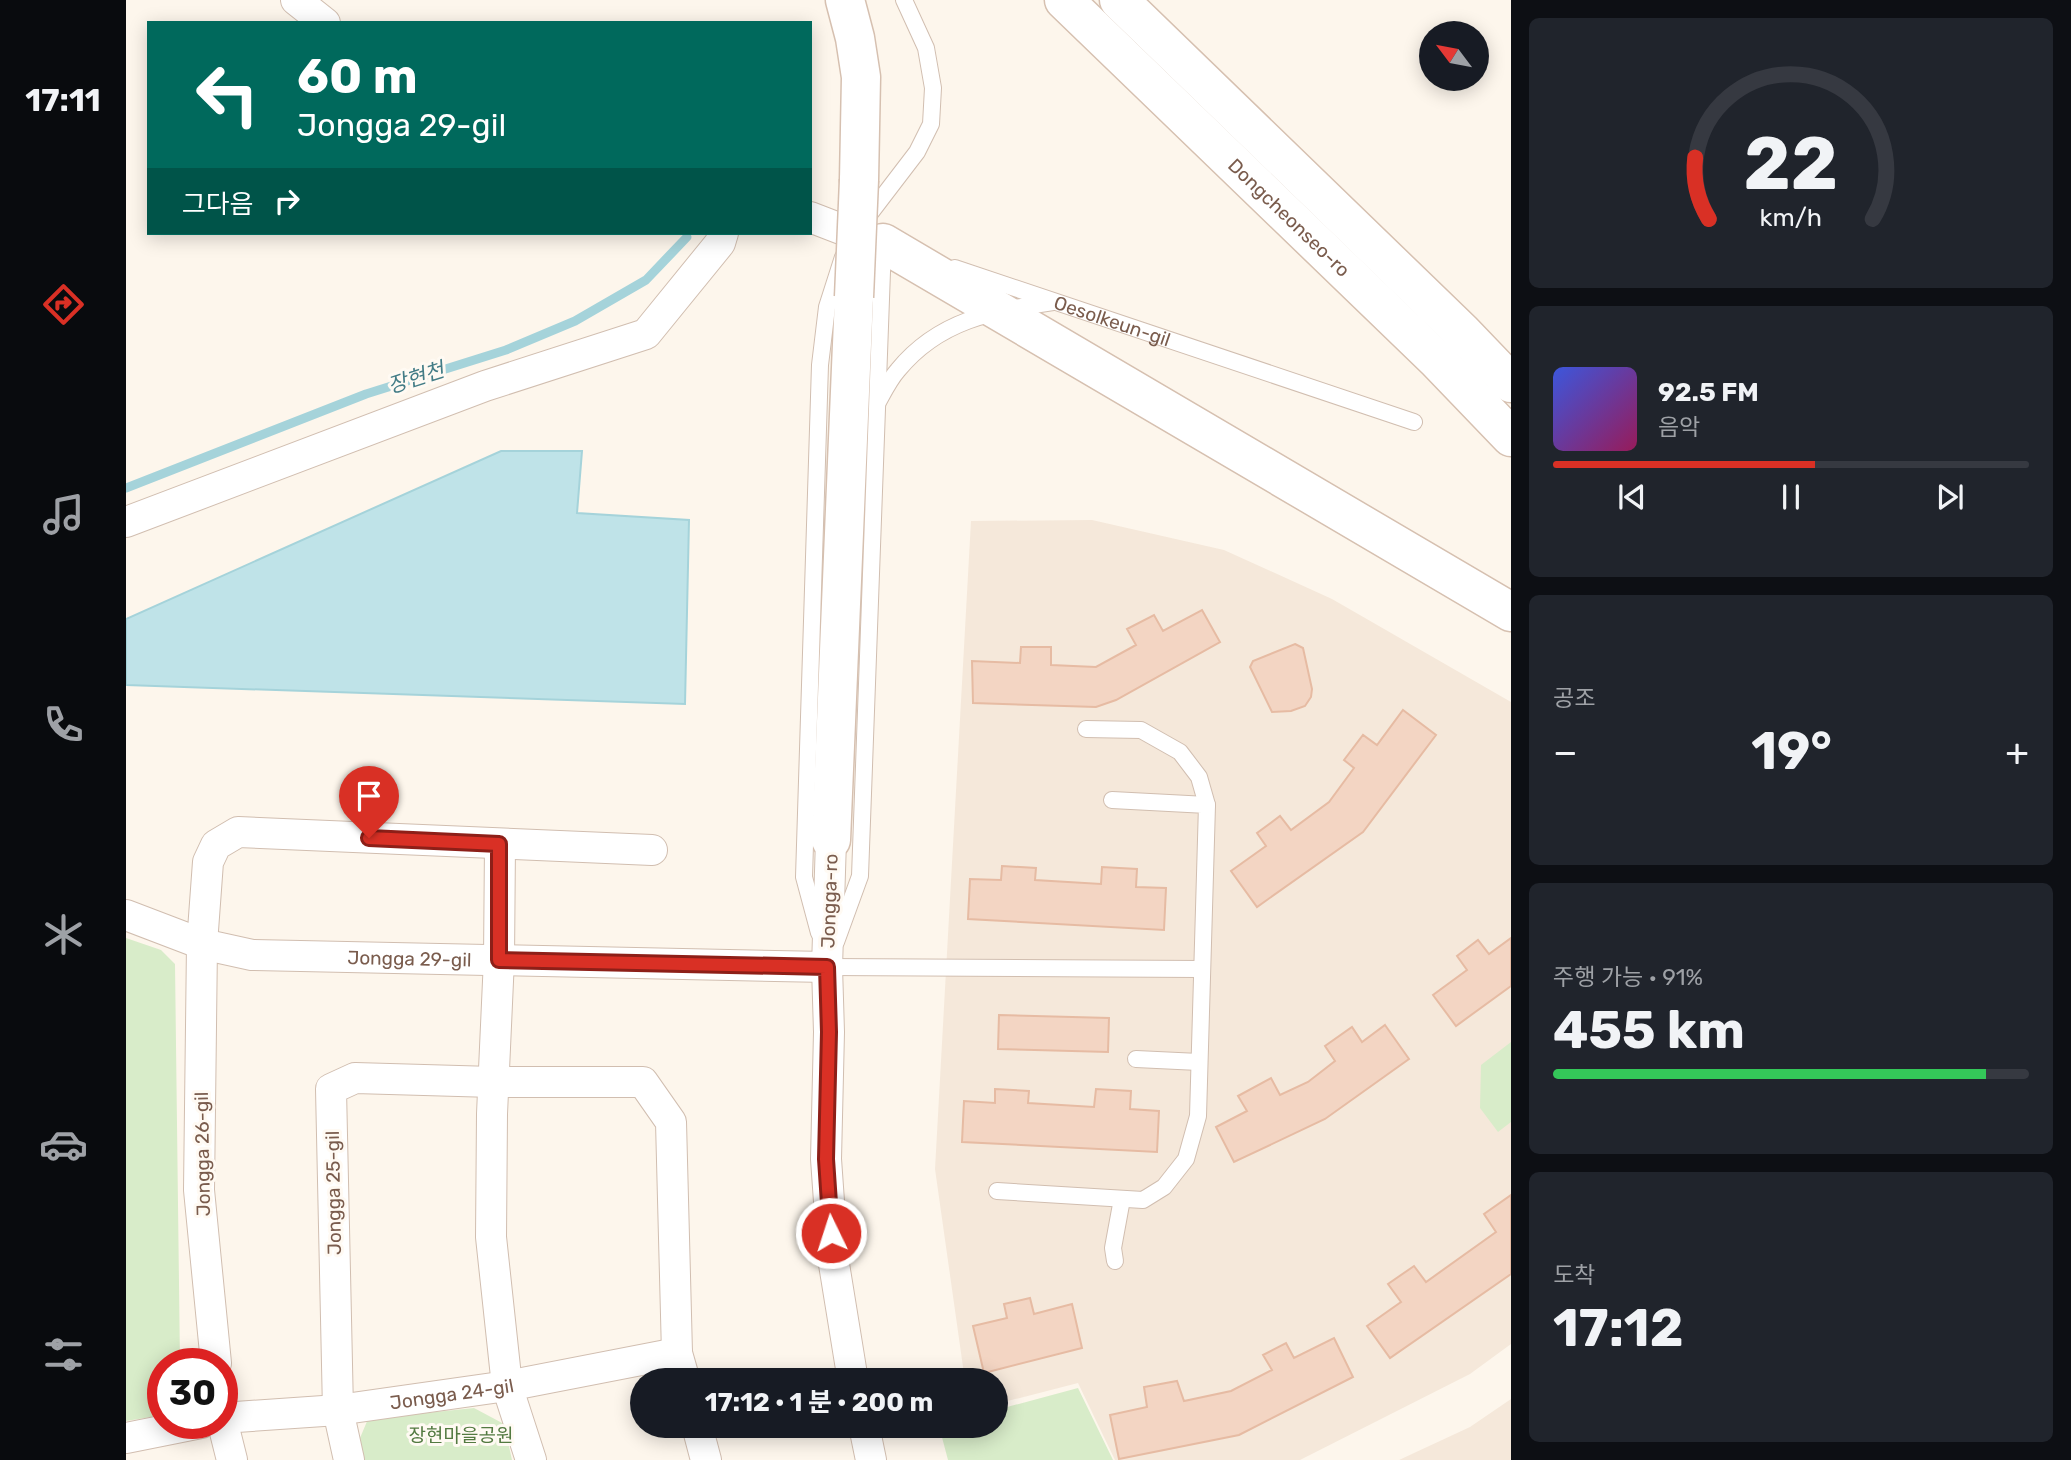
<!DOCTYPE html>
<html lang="ko">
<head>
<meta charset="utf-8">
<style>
  :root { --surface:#171b24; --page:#20242c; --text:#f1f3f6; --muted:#9ea1a6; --line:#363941; --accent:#d93025 }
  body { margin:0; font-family:Rubik,"Noto Sans KR",sans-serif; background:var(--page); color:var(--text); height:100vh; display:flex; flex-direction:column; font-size:26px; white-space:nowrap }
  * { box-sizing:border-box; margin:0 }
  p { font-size:23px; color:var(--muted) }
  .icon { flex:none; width:38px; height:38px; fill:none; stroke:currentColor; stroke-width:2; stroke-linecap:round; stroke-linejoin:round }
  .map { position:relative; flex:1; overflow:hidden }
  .sheet { display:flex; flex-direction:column; gap:18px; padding:18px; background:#0d0f14; width:560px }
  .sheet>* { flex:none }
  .banner { position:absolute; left:21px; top:21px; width:665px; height:214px; border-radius:0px; box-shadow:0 4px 18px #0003; background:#00695c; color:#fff; overflow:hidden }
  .needle { width:46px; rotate:302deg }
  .fabs { position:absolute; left:1293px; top:21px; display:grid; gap:14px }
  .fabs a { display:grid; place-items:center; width:70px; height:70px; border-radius:50%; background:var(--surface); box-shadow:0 4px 18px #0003; font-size:35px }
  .speed { position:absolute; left:21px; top:1348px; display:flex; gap:14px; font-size:35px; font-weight:700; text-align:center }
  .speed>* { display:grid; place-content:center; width:91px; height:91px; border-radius:50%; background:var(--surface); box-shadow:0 4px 18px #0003; line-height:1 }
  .speed .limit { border:10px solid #d22; background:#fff; color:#111 }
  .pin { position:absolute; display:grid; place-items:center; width:60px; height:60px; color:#fff; margin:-72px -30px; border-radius:50% 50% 50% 0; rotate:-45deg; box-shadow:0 0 7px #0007 }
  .pin .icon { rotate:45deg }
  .me { position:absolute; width:77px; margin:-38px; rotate:356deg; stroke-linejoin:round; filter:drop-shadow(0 0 5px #0008) }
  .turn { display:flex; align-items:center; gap:24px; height:147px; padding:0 35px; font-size:32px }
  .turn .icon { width:91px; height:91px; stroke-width:2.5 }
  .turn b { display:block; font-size:49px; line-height:60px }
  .then { display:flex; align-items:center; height:66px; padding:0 35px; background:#0003; gap:14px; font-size:26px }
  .big { font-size:52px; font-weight:700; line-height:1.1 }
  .sheet .tile { flex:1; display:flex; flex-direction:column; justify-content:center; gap:10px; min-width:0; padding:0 24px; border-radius:10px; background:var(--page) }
  .sheet .dial { align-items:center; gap:0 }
  .dial svg { height:182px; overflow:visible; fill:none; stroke:var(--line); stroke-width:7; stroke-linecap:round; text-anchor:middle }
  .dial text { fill:var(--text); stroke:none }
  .song { display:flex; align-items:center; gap:21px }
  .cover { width:84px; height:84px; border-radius:10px; background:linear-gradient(135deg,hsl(230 70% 55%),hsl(330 70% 35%)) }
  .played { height:7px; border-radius:4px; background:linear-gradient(90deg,var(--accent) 55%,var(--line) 55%) }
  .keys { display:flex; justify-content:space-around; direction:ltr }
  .heat { display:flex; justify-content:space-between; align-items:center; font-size:38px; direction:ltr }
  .charge { height:10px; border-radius:5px; background:linear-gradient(90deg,#34c759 91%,var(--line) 0) }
  .trip { position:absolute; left:504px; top:1368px; width:378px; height:70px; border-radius:35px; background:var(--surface); box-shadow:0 4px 18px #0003; font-weight:700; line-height:70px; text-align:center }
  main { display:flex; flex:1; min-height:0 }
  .dock { display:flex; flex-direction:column; width:126px; justify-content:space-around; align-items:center; background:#090b0e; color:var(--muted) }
  .dock .icon { width:49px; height:49px }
  .dock .selected { color:var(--accent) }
  .dock b { font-size:32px; color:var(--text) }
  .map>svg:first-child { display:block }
</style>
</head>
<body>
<main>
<nav class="dock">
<b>17:11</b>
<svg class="icon selected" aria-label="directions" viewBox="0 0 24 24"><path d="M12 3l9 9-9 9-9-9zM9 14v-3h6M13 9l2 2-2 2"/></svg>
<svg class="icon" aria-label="music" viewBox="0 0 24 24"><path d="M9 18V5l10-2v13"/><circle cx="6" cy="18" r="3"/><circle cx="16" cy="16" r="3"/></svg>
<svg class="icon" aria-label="phone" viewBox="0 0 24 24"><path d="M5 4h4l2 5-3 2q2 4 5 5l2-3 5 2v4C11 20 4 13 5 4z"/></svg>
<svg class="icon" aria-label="climate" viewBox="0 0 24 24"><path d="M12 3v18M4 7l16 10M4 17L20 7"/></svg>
<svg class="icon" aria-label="car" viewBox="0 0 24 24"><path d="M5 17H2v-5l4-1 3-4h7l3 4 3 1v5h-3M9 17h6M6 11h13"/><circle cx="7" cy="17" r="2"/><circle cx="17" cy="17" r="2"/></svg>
<svg class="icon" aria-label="filters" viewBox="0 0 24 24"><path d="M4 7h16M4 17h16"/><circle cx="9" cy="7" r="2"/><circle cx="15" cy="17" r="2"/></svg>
</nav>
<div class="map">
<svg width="1385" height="1460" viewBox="0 0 1385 1460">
  <rect width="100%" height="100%" fill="#fdf6ec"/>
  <path fill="#f5e8da" d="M 966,520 L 1098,550 L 1206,599 L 1385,702 L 1385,1344 L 1344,1374 L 1174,1460 L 989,1460 L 952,1383 L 870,1404 L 870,1381 L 839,1381 L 809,1169 L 845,521 Z
    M 1385,1399 L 1385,1460 L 1273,1460 L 1344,1427 Z"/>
  <path fill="#d8ecc9" d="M 0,938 L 35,950 L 49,964 L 54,1363 L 37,1363 L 37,1409 L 31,1416 L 0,1421 Z
    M 1385,1042 L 1385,1122 L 1372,1132 L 1354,1108 L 1355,1065 Z
    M 952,1388 L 987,1460 L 822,1460 L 813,1426 L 870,1426 L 870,1410 Z
    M 348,1408 L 378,1424 L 386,1460 L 237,1460 L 234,1438 L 242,1419 Z"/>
  <path fill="#bfe3e8" stroke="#a5d3da" stroke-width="2" d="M 375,451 L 456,451 L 451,513 L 563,520 L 559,704 L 0,685 L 0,619 Z"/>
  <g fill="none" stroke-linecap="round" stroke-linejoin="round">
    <path stroke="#a5d3da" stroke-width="9" d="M 0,488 L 240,394 L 380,350 L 449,321 L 520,280 L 561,237"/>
  </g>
  <path fill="#f3d5c3" stroke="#e6bba3" stroke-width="2" d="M 1076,610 L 1094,642 L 990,700 L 970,707 L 847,703 L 846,661 L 894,663 L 895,647 L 925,647 L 925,665 L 970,667 L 1010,645 L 1001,629 L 1028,615 L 1037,631 Z
    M 1169,644 L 1177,648 L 1186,689 L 1185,697 L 1179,706 L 1165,711 L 1146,712 L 1124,667 L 1127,661 Z
    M 1277,710 L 1310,735 L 1237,832 L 1131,907 L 1105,871 L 1140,846 L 1131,833 L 1154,816 L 1165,830 L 1203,802 L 1228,768 L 1218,760 L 1237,735 L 1251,745 Z
    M 876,866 L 910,868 L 909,880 L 975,884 L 976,867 L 1011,869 L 1010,887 L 1040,888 L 1038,930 L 842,919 L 844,879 L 875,880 Z
    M 1385,938 L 1385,986 L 1330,1026 L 1307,995 L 1341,970 L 1331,956 L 1352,940 L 1363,954 Z
    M 873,1015 L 983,1018 L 982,1052 L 872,1049 Z
    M 1259,1025 L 1283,1059 L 1199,1119 L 1108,1162 L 1090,1127 L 1121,1111 L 1112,1096 L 1145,1078 L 1154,1095 L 1182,1082 L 1209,1061 L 1199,1046 L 1226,1027 L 1236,1042 Z
    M 869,1089 L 903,1091 L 902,1103 L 968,1107 L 970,1089 L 1005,1091 L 1004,1109 L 1033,1111 L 1031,1152 L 836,1142 L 838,1101 L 869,1103 Z
    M 1385,1195 L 1385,1274 L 1264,1358 L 1241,1326 L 1275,1302 L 1262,1284 L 1288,1266 L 1300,1282 L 1370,1232 L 1358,1214 Z
    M 904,1298 L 908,1314 L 946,1304 L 956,1348 L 858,1373 L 847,1326 L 881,1318 L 878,1304 Z
    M 1208,1338 L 1227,1377 L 1113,1435 L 993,1459 L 984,1415 L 1021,1407 L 1018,1387 L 1051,1381 L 1058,1401 L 1105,1391 L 1146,1370 L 1137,1355 L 1160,1343 L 1168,1358 Z"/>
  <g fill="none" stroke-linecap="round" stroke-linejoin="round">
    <g stroke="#d1beb0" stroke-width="18">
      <g id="service">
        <path d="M 739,220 L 791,152 L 805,124 L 807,88 L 800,48 L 778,0"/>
        <path id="s1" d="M 829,268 L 1288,422"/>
        <path d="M 752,402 C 758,391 764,379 772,370 C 813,320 866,311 927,302"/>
        <path d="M 960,729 L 1015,730 L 1054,752 L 1073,777 L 1081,805"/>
        <path d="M 693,933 L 678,877 L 694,365 L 701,307 L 717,257"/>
        <path d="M 710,942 L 734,876 L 757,244"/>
        <path d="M 701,967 L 1075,969"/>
        <path d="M 1010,1059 L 1073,1062"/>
        <path d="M 871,1191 L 1017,1200 L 1038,1187 L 1060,1159 L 1072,1116 L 1081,805 L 986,800"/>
        <path d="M 989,1261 L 987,1248 L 996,1199"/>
      </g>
    </g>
    <g stroke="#d1beb0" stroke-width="32">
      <g id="minor">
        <path d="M 170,0 L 199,23"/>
        <path d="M 684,217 L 728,234"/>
        <path d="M 0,522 L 359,386 L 520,334 L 594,243 L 597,233"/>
        <path d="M 705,840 L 701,967 L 703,1032 L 700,1159 L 707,1258 L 727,1381"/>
        <path d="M 374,844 L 373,959 L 366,1114 L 365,1237 L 381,1386 L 405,1460"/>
        <path id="s2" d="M 0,915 L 76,944 L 126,955 L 701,967"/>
        <path d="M 90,1363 L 73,1190 L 76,944 L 82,862 L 90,845 L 112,832 L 526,850"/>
        <path id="s3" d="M 96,1418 L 212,1410 L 381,1386 L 551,1353"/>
        <path d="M 96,1420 L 106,1460"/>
        <path d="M 571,1426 L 580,1460"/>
        <path d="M 738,1426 L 745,1460"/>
        <path d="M 0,1438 L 75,1423"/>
        <path d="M 223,1460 L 212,1410 L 205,1089 L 229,1078 L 367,1082 L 517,1082 L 545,1122 L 551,1353 L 559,1381"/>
      </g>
    </g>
    <g stroke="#d6c0b0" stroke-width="41">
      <g id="secondary">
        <path d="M 719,0 L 729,38 L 735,77 L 733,180"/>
        <path id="s4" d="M 938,0 L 1311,360 L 1385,437"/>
        <path d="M 993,0 L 1336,332 L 1385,383"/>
        <path d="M 757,243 L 1385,612"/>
        <path d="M 705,840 L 728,297"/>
      </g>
    </g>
    <use href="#service" stroke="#fff" stroke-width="16"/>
    <use href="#minor" stroke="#fff" stroke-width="30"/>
    <use href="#secondary" stroke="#fff" stroke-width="38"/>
    <g stroke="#d6c0b0" stroke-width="41" stroke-linecap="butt">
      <path id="secondary-bridge" d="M 728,297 L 733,180"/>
    </g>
    <use href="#secondary-bridge" stroke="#fff" stroke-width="38"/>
  </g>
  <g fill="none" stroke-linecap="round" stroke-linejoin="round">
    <g stroke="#8d1f18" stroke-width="18">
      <path id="route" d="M 243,838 L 373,844 L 373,960 L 701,967 L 703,1032 L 700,1159 L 705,1233"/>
    </g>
    <use href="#route" stroke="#d93025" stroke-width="12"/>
  </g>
  <g text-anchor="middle" stroke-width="6" stroke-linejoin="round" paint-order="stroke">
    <g font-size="19" fill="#7a5c4d" stroke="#fffaf3">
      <text dy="7" stroke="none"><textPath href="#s4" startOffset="313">Dongcheonseo-ro</textPath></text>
      <text dy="7" stroke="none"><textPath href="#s1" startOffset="166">Oesolkeun-gil</textPath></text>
      <text transform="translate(703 901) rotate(-88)" y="7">Jongga-ro</text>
      <text dy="7" stroke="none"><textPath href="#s2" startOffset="290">Jongga 29-gil</textPath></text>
      <text transform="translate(76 1154) rotate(-91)" y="7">Jongga 26-gil</text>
      <text transform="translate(207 1193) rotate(-91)" y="7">Jongga 25-gil</text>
      <text dy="7" stroke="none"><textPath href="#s3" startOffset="231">Jongga 24-gil</textPath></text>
    </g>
    <g font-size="19" fill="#537a41" stroke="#fffaf3">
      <text x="335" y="1442">장현마을공원</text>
    </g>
    <g font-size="21" font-style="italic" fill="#437c86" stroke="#fffaf3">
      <text transform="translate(290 378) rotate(-18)" y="7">장현천</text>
    </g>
  </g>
</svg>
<div class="fabs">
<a><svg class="needle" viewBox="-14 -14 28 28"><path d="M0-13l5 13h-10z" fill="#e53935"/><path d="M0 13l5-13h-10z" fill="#9ea1a6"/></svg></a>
</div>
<div class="speed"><div class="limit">30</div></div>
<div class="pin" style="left:243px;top:838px;background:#d93025"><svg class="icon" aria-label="arrive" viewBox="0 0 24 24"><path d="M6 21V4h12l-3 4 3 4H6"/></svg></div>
<svg class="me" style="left:705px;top:1233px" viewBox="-20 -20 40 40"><circle r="17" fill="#d93025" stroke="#fff" stroke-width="3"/><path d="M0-11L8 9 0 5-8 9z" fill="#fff"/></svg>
<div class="trip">17:12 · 1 분 · 200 m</div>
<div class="banner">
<div class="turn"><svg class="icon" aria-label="left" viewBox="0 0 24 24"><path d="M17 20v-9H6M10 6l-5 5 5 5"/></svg><div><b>60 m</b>Jongga 29-gil</div></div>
<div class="then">그다음<svg class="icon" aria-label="right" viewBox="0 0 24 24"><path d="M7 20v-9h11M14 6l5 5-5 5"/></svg></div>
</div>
</div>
<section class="sheet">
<div class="tile dial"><svg viewBox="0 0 100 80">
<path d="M14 69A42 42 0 1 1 86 69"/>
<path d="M14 69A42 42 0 0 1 8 42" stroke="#d93025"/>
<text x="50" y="56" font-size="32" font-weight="700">22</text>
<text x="50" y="72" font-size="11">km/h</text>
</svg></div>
<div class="tile">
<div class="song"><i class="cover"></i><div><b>92.5 FM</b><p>음악</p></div></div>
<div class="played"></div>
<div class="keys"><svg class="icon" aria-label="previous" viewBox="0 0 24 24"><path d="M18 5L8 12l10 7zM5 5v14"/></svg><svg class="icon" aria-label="pause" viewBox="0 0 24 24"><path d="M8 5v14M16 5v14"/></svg><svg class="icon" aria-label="next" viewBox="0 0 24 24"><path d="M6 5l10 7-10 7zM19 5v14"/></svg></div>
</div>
<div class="tile"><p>공조</p>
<div class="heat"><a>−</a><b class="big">19°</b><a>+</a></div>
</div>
<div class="tile"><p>주행 가능 · 91%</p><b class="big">455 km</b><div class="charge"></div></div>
<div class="tile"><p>도착</p><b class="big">17:12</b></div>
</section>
</main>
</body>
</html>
